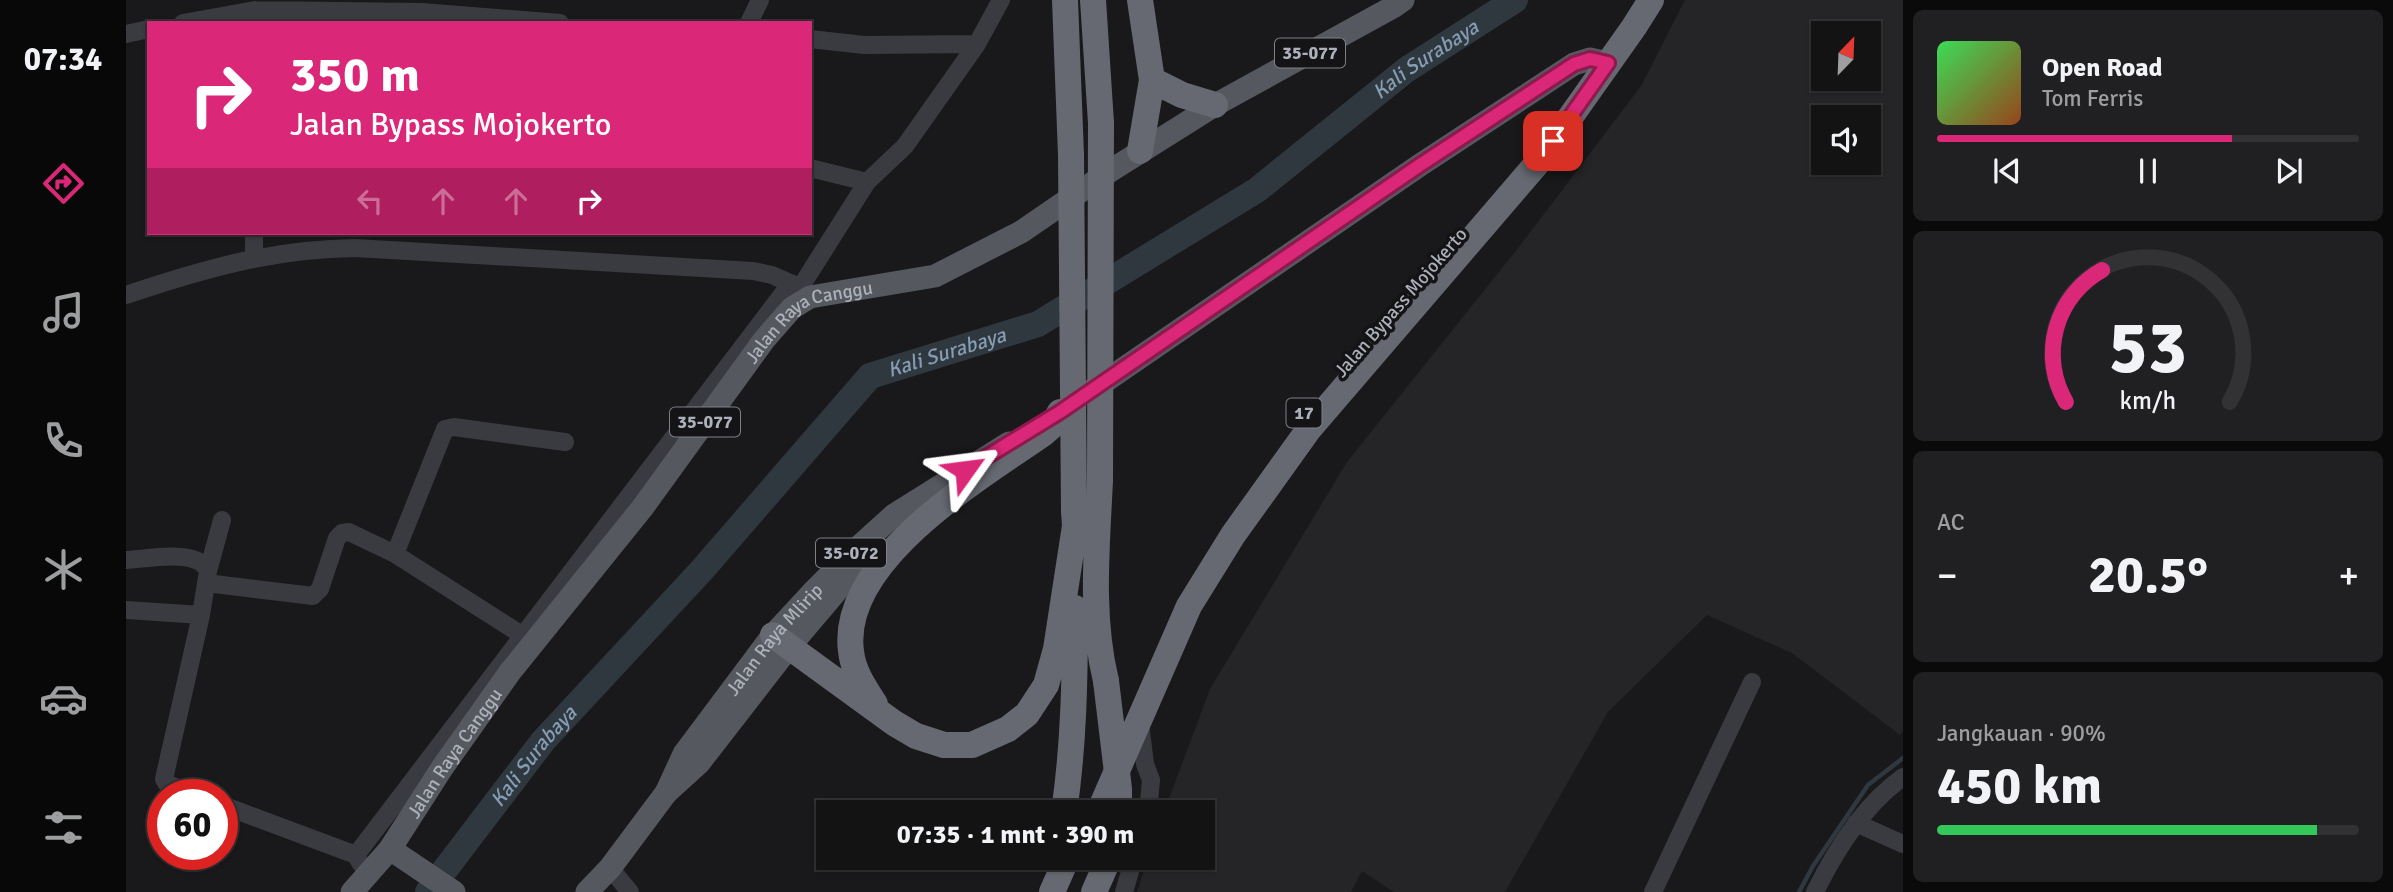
<!DOCTYPE html>
<html lang="id">
<head>
<meta charset="utf-8">
<style>
  :root { --surface:#131314; --page:#202022; --text:#f1f3f6; --muted:#9d9ea0; --line:#323234; --accent:#db2777 }
  body { margin:0; font-family:Signika,sans-serif; background:var(--page); color:var(--text); height:100vh; display:flex; flex-direction:column; font-size:26px; white-space:nowrap }
  * { box-sizing:border-box; margin:0 }
  p { font-size:23px; color:var(--muted) }
  .icon { flex:none; width:38px; height:38px; fill:none; stroke:currentColor; stroke-width:2; stroke-linecap:round; stroke-linejoin:round }
  .map { position:relative; flex:1; overflow:hidden }
  .details { display:flex; flex-direction:column; gap:10px; padding:10px; background:#0a0a0b; width:490px }
  .details>* { flex:none }
  .hud { position:absolute; left:21px; top:21px; width:665px; height:214px; border-radius:0px; box-shadow:0 2px 5px #0004,0 0 0 2px var(--line); background:#db2777; color:#fff; overflow:hidden }
  .needle { width:46px; rotate:23deg }
  .buttons { position:absolute; left:1685px; top:21px; display:grid; gap:14px }
  .buttons a { display:grid; place-items:center; width:70px; height:70px; border-radius:0px; background:var(--surface); box-shadow:0 2px 5px #0004,0 0 0 2px var(--line); font-size:35px }
  .speed { position:absolute; left:21px; top:779px; display:flex; gap:14px; font-size:35px; font-weight:700; text-align:center }
  .speed>* { display:grid; place-content:center; width:91px; height:91px; border-radius:50%; background:var(--surface); box-shadow:0 2px 5px #0004,0 0 0 2px var(--line); line-height:1 }
  .speed .limit { border:10px solid #d22; background:#fff; color:#111 }
  .pin { position:absolute; display:grid; place-items:center; width:60px; height:60px; color:#fff; margin:-30px; border-radius:14px; box-shadow:0 4px 10px #0006 }
  .me { position:absolute; width:77px; margin:-38px; rotate:59deg; stroke-linejoin:round; filter:drop-shadow(0 0 5px #0008) }
  .turn { display:flex; align-items:center; gap:24px; height:147px; padding:0 28px; font-size:32px }
  .turn .icon { width:91px; height:91px; stroke-width:2.5 }
  .turn b { display:block; font-size:49px; line-height:60px }
  .lanes { display:flex; align-items:center; height:66px; padding:0 28px; background:#0003; justify-content:center; gap:35px; direction:ltr }
  .lanes .off { opacity:.35 }
  .big { font-size:52px; font-weight:800; line-height:1.1 }
  .details .card { flex:1; display:flex; flex-direction:column; justify-content:center; gap:10px; min-width:0; padding:0 24px; border-radius:10px; background:var(--page) }
  .details .dial { align-items:center; gap:0 }
  .dial svg { height:182px; overflow:visible; fill:none; stroke:var(--line); stroke-width:7; stroke-linecap:round; text-anchor:middle }
  .dial text { fill:var(--text); stroke:none }
  .song { display:flex; align-items:center; gap:21px }
  .cover { width:84px; height:84px; border-radius:10px; background:linear-gradient(135deg,hsl(130 70% 55%),hsl(20 70% 35%)) }
  .played { height:7px; border-radius:4px; background:linear-gradient(90deg,var(--accent) 70%,var(--line) 70%) }
  .keys { display:flex; justify-content:space-around; direction:ltr }
  .heat { display:flex; justify-content:space-between; align-items:center; font-size:38px; direction:ltr }
  .charge { height:10px; border-radius:5px; background:linear-gradient(90deg,#34c759 90%,var(--line) 0) }
  .trip { position:absolute; left:690px; top:800px; width:399px; height:70px; border-radius:0px; background:var(--surface); box-shadow:0 2px 5px #0004,0 0 0 2px var(--line); font-weight:800; line-height:70px; text-align:center }
  main { display:flex; flex:1; min-height:0 }
  .tab-bar { display:flex; flex-direction:column; width:126px; justify-content:space-around; align-items:center; background:#080808; color:var(--muted) }
  .tab-bar .icon { width:49px; height:49px }
  .tab-bar .current { color:var(--accent) }
  .tab-bar b { font-size:32px; color:var(--text) }
  .map>svg:first-child { display:block }
</style>
</head>
<body>
<main>
<nav class="tab-bar">
<b>07:34</b>
<svg class="icon current" aria-label="directions" viewBox="0 0 24 24"><path d="M12 3l9 9-9 9-9-9zM9 14v-3h6M13 9l2 2-2 2"/></svg>
<svg class="icon" aria-label="music" viewBox="0 0 24 24"><path d="M9 18V5l10-2v13"/><circle cx="6" cy="18" r="3"/><circle cx="16" cy="16" r="3"/></svg>
<svg class="icon" aria-label="phone" viewBox="0 0 24 24"><path d="M5 4h4l2 5-3 2q2 4 5 5l2-3 5 2v4C11 20 4 13 5 4z"/></svg>
<svg class="icon" aria-label="climate" viewBox="0 0 24 24"><path d="M12 3v18M4 7l16 10M4 17L20 7"/></svg>
<svg class="icon" aria-label="car" viewBox="0 0 24 24"><path d="M5 17H2v-5l4-1 3-4h7l3 4 3 1v5h-3M9 17h6M6 11h13"/><circle cx="7" cy="17" r="2"/><circle cx="17" cy="17" r="2"/></svg>
<svg class="icon" aria-label="filters" viewBox="0 0 24 24"><path d="M4 7h16M4 17h16"/><circle cx="9" cy="7" r="2"/><circle cx="15" cy="17" r="2"/></svg>
</nav>
<div class="map">
<svg width="1777" height="892" viewBox="0 0 1777 892">
  <rect width="100%" height="100%" fill="#19191b"/>
  <path fill="#252528" fill-rule="evenodd" d="M 1559,0 L 1777,0 L 1777,731 L 1774,735 L 1666,653 L 1581,615 L 1482,712 L 1379,892 L 1268,892 L 1236,871 L 1225,892 L 1011,892 L 1022,858 L 1076,858 L 1076,812 L 1038,812 L 1084,689 L 1221,462 L 1396,243 L 1515,86 ZM 1698,33 L 1743,33 L 1743,79 L 1698,79 ZM 1698,117 L 1743,117 L 1743,163 L 1698,163 Z"/>
  <g fill="none" stroke-linecap="round" stroke-linejoin="round">
    <path stroke="#2f373f" stroke-width="4.5" d="M 1673,892 L 1687,866 L 1742,785 L 1777,758"/>
    <path stroke="#2f373f" stroke-width="26" id="s1" d="M 302,892 L 417,741 L 576,570 L 744,376 L 912,324 L 1131,190 L 1280,70 L 1389,0"/>
    <path stroke="#3a3b40" stroke-width="18" d="M 57,23 L 129,10
      M 129,23 L 129,10 L 296,12 L 434,23
      M 623,23 L 634,0
      M 0,34 L 23,29
      M 684,39 L 738,45 L 851,44
      M 684,168 L 741,182
      M 128,258 L 128,233
      M 674,288 L 741,182 L 779,146 L 851,44 L 875,0
      M 0,295 C 77,269 147,249 229,248 L 627,271 L 646,275 L 673,287
      M 269,554 L 319,429 L 328,427 L 439,442
      M 0,560 C 22,559 72,548 82,571
      M 80,583 L 187,596 L 194,589 L 211,538 L 216,533 L 223,532 L 269,554 L 396,635
      M 0,610 L 75,615
      M 1014,723 L 1019,764 L 1025,780 L 1022,812
      M 69,794 L 41,784 L 38,779 L 75,615 L 82,571 L 96,520
      M 96,805 L 230,855 L 235,864
      M 1730,823 L 1777,844
      M 230,855 L 665,283
      M 484,868 L 504,892
      M 998,892 L 1008,858
      M 1527,892 L 1626,682
      M 1689,892 C 1709,851 1739,804 1777,777"/>
    <g stroke="#56585f" stroke-width="23">
      <path d="M 962,393 L 1294,165 L 1448,64 L 1464,59 L 1482,63"/>
      <path id="s2" d="M 540,793 L 558,754 L 647,635 L 686,593 L 726,553 L 768,515 L 883,443"/>
      <path d="M 264,849 L 328,892"/>
      <path id="s3" d="M 226,892 L 264,849 L 316,768 L 384,672 L 517,507 L 638,340 L 666,308 L 684,297 L 809,276 L 895,232 L 984,171 L 1089,105 L 1267,7 L 1277,0"/>
      <path d="M 461,892 L 484,868 L 540,793 L 573,763 L 663,647 L 729,569"/>
    </g>
    <path stroke="#666971" stroke-width="26" d="M 939,0 L 945,155
      M 967,0 L 975,123
      M 1014,0 L 1026,80 L 1014,151
      M 1026,80 L 1056,95 L 1089,105
      M 974,480 C 971,547 964,615 980,681
      M 647,635 L 768,723 L 790,736 L 818,745 L 846,745 L 882,729 L 901,714 L 920,685 L 930,649 L 949,526 L 948,511
      M 749,704 C 738,687 727,671 725,651 C 713,560 854,478 918,433 L 926,426 L 934,412
      M 938,812 C 948,744 949,677 949,608
      M 973,812 L 1063,606 L 1107,535 L 1183,429 L 1414,160 L 1508,27 L 1525,0
      M 926,892 L 941,858
      M 968,892 L 983,858"/>
    <path stroke="#666971" stroke-width="26" d="M 945,155 L 948,511
      M 974,480 L 975,123
      M 980,681 L 993,789 L 993,812"/>
  </g>
  <g fill="none" stroke-linecap="round" stroke-linejoin="round">
    <g stroke="#8e194d" stroke-width="18">
      <path id="route" d="M 839,470 L 934,412 L 1294,165 L 1448,64 L 1464,59 L 1482,63 L 1427,141"/>
    </g>
    <use href="#route" stroke="#db2777" stroke-width="12"/>
  </g>
  <g text-anchor="middle" stroke-width="7" stroke-linejoin="round" paint-order="stroke">
    <g fill="#141416" stroke="#7e8189" stroke-width="2">
      <rect x="1149" y="38.5" width="70" height="29" rx="5"/>
      <rect x="1160.5" y="398.5" width="35" height="29" rx="5"/>
      <rect x="544" y="407.5" width="70" height="29" rx="5"/>
      <rect x="690" y="538.5" width="70" height="29" rx="5"/>
    </g>
    <g font-size="18" font-weight="bold" fill="#acb0ba">
      <text x="1184" y="59">35-077</text>
      <text x="1178" y="419">17</text>
      <text x="579" y="428">35-077</text>
      <text x="725" y="559">35-072</text>
    </g>
    <g font-size="19" fill="#acb0ba" stroke="#141416">
      <text transform="translate(1274 302) rotate(-49)" y="7">Jalan Bypass Mojokerto</text>
      <text dy="7" stroke="none"><textPath href="#s3" startOffset="740">Jalan Raya Canggu</textPath></text>
      <text dy="7" stroke="none"><textPath href="#s2" startOffset="189">Jalan Raya Mlirip</textPath></text>
      <text dy="7" stroke="none"><textPath href="#s3" startOffset="173">Jalan Raya Canggu</textPath></text>
    </g>
    <g font-size="21" font-style="italic" fill="#859cb3" stroke="#141416">
      <text dy="7" stroke="none"><textPath href="#s1" startOffset="1326">Kali Surabaya</textPath></text>
      <text dy="7" stroke="none"><textPath href="#s1" startOffset="760">Kali Surabaya</textPath></text>
      <text dy="7" stroke="none"><textPath href="#s1" startOffset="172">Kali Surabaya</textPath></text>
    </g>
  </g>
</svg>
<div class="buttons">
<a><svg class="needle" viewBox="-14 -14 28 28"><path d="M0-13l5 13h-10z" fill="#e53935"/><path d="M0 13l5-13h-10z" fill="#9d9ea0"/></svg></a>
<a><svg class="icon" aria-label="sound" viewBox="0 0 24 24"><path d="M4 9h4l5-4v14l-5-4H4zM17 9q2 3 0 6"/></svg></a>
</div>
<div class="speed"><div class="limit">60</div></div>
<div class="pin" style="left:1427px;top:141px;background:#d93025"><svg class="icon" aria-label="arrive" viewBox="0 0 24 24"><path d="M6 21V4h12l-3 4 3 4H6"/></svg></div>
<svg class="me" style="left:839px;top:470px" viewBox="-20 -20 40 40"><path d="M0-17L14 15 0 8-14 15z" fill="#db2777" stroke="#fff" stroke-width="4"/></svg>
<div class="trip">07:35 · 1 mnt · 390 m</div>
<div class="hud">
<div class="turn"><svg class="icon" aria-label="right" viewBox="0 0 24 24"><path d="M7 20v-9h11M14 6l5 5-5 5"/></svg><div><b>350 m</b>Jalan Bypass Mojokerto</div></div>
<div class="lanes"><svg class="icon off" aria-label="left" viewBox="0 0 24 24"><path d="M17 20v-9H6M10 6l-5 5 5 5"/></svg><svg class="icon off" aria-label="ahead" viewBox="0 0 24 24"><path d="M12 20V5M6 11l6-6 6 6"/></svg><svg class="icon off" aria-label="ahead" viewBox="0 0 24 24"><path d="M12 20V5M6 11l6-6 6 6"/></svg><svg class="icon" aria-label="right" viewBox="0 0 24 24"><path d="M7 20v-9h11M14 6l5 5-5 5"/></svg></div>
</div>
</div>
<section class="details">
<div class="card">
<div class="song"><i class="cover"></i><div><b>Open Road</b><p>Tom Ferris</p></div></div>
<div class="played"></div>
<div class="keys"><svg class="icon" aria-label="previous" viewBox="0 0 24 24"><path d="M18 5L8 12l10 7zM5 5v14"/></svg><svg class="icon" aria-label="pause" viewBox="0 0 24 24"><path d="M8 5v14M16 5v14"/></svg><svg class="icon" aria-label="next" viewBox="0 0 24 24"><path d="M6 5l10 7-10 7zM19 5v14"/></svg></div>
</div>
<div class="card dial"><svg viewBox="0 0 100 80">
<path d="M14 69A42 42 0 1 1 86 69"/>
<path d="M14 69A42 42 0 0 1 30 11" stroke="#db2777"/>
<text x="50" y="56" font-size="32" font-weight="700">53</text>
<text x="50" y="72" font-size="11">km/h</text>
</svg></div>
<div class="card"><p>AC</p>
<div class="heat"><a>−</a><b class="big">20.5°</b><a>+</a></div>
</div>
<div class="card"><p>Jangkauan · 90%</p><b class="big">450 km</b><div class="charge"></div></div>
</section>
</main>
</body>
</html>
